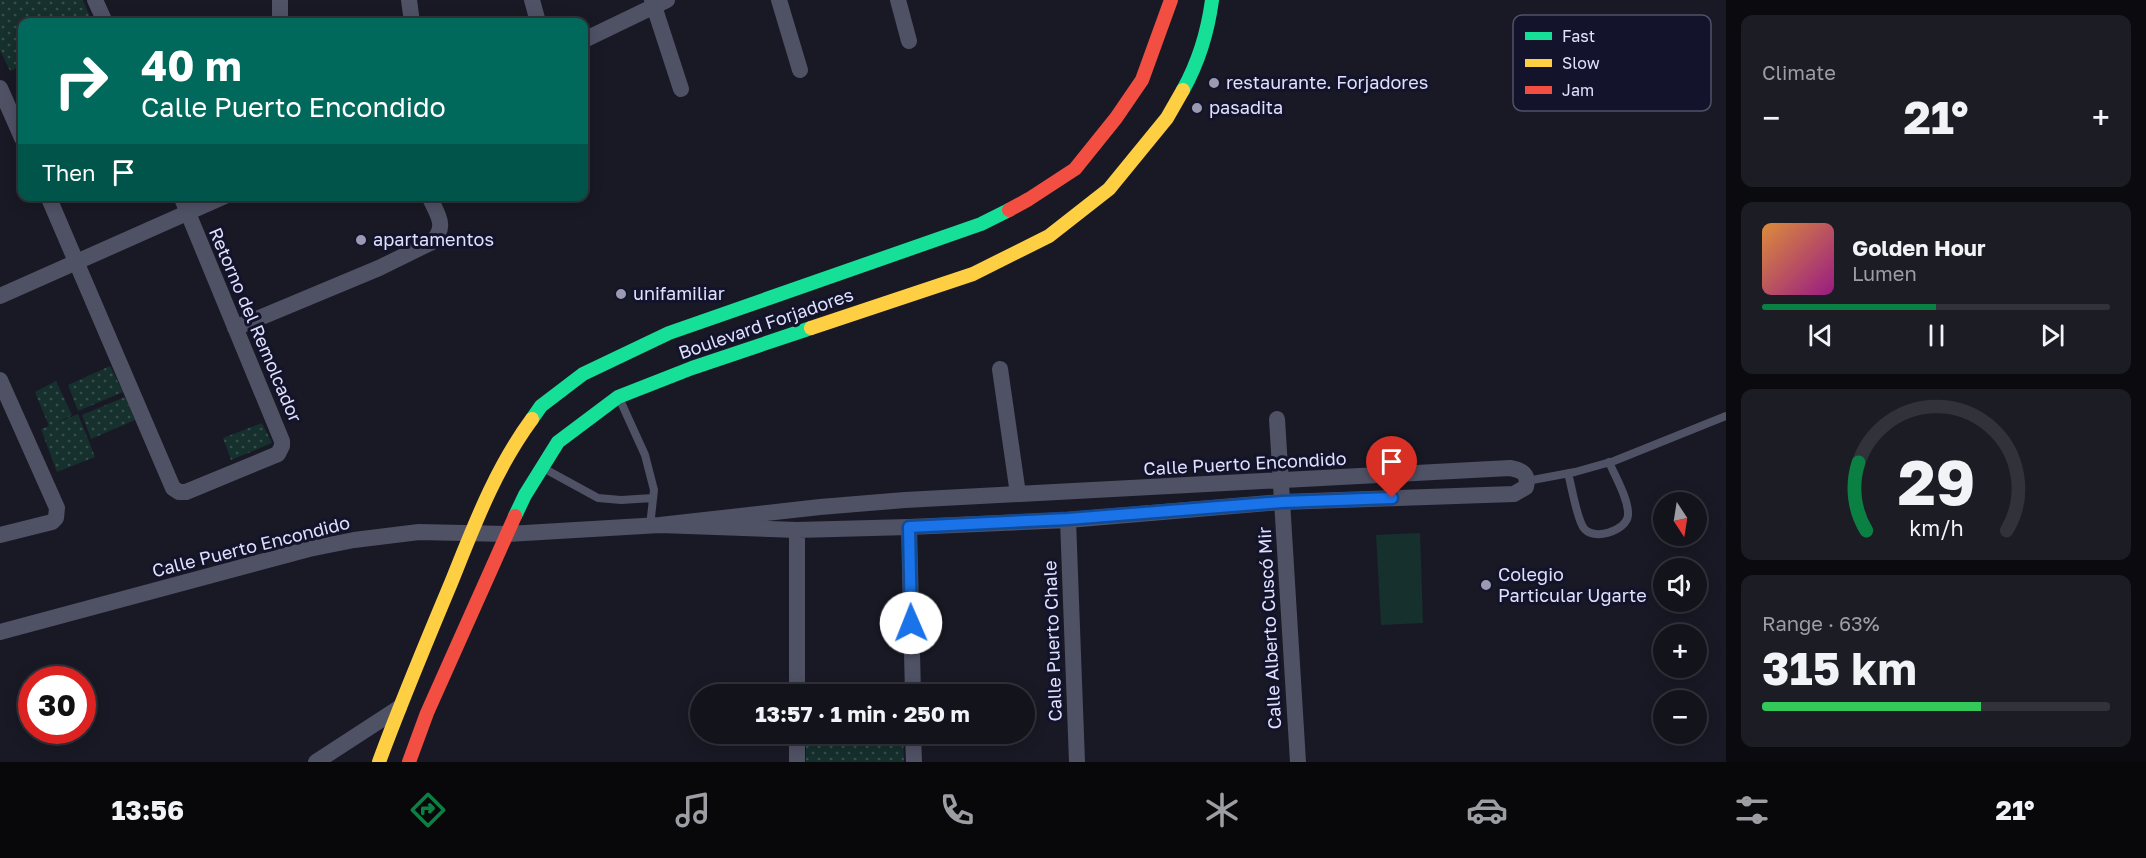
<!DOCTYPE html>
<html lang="en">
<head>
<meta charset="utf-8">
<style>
  :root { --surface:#13131c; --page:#1c1c25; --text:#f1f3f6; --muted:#9d9ea3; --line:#32323b; --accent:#0b8043 }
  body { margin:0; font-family:"Golos Text",sans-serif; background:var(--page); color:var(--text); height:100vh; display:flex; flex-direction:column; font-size:22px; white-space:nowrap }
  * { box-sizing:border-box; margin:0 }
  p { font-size:20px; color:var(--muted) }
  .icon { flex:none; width:33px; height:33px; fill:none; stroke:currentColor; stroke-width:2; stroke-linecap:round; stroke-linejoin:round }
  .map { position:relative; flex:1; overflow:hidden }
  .details { display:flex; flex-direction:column; gap:15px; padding:15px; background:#0a0a0f; width:420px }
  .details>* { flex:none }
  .top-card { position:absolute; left:18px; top:18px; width:570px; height:183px; border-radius:12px; box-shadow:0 3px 15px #0003,0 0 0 2px var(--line); background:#00695c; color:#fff; overflow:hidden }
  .needle { width:39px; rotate:168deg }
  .buttons { position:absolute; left:1653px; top:492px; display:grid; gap:12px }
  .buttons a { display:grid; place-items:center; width:54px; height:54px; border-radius:50%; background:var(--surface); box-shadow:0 3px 15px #0003,0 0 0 2px var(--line); font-size:30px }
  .speed { position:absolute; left:18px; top:666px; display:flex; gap:12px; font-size:30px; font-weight:700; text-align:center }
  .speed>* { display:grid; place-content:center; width:78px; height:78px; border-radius:50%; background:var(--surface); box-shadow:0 3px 15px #0003,0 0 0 2px var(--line); line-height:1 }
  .speed .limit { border:9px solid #d22; background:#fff; color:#111 }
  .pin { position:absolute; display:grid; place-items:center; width:51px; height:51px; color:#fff; margin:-62px -26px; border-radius:50% 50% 50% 0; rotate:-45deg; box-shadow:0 0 6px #0007 }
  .pin .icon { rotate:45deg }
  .me { position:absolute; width:66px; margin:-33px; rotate:359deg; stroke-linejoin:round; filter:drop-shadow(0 0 4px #0008) }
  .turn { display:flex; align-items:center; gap:21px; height:126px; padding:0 24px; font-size:27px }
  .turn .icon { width:78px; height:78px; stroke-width:2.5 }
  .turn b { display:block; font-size:42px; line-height:51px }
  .then { display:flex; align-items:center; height:57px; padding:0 24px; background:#0003; gap:12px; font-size:22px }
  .big { font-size:45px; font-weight:700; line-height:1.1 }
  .details .widget { flex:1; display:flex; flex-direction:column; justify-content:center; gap:9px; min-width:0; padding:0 21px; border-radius:12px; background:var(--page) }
  .details .dial { align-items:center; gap:0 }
  .dial svg { height:156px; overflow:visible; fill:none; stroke:var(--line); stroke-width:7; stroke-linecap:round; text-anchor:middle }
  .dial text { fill:var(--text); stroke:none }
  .song { display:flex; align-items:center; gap:18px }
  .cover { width:72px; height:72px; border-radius:9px; background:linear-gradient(135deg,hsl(30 70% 55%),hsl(310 70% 35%)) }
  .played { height:6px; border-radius:3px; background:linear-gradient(90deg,var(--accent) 50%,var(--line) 50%) }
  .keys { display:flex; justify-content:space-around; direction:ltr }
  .heat { display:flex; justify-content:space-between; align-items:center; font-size:33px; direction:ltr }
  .charge { height:9px; border-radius:4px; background:linear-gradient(90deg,#34c759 63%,var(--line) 0) }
  .trip { position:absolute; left:690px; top:684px; width:345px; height:60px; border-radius:30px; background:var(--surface); box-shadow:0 3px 15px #0003,0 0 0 2px var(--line); font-weight:700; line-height:60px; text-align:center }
  .tabs { display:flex; height:96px; justify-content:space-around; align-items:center; background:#08080b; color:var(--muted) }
  .tabs .icon { width:42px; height:42px }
  .tabs .active { color:var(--accent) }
  .tabs b { font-size:27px; color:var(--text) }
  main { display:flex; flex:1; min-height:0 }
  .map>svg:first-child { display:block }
</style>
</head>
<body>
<main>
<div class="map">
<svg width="1726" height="762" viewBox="0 0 1726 762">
  <defs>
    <pattern id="green-dots" width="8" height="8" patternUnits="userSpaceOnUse" patternTransform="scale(1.5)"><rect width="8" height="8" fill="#16302d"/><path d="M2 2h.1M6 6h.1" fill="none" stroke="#374e4c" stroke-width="1.8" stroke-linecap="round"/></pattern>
  </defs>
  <rect width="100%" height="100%" fill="#191925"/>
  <path fill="url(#green-dots)" d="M 0,0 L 83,0 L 92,22 L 22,22 L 22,66 L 10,71 L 0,50 Z
    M 110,366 L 123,392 L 78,411 L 68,385 Z
    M 56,381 L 72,415 L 56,423 L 78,414 L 95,457 L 57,472 L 41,429 L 49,426 L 35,392 Z
    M 125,397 L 135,420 L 91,439 L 82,415 Z
    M 262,423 L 272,443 L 231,460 L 223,438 Z
    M 903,734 L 904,762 L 806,762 L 806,736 Z"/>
  <path fill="#16302d" d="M 1420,533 L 1423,623 L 1381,625 L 1376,535 Z"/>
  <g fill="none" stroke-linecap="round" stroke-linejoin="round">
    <path stroke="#4f5165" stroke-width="8" d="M 620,400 L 645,455 L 654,490 L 650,526
      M 545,469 L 598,498 L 621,500 L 653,498
      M 1568,473 C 1572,488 1576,515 1583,527 C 1592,542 1627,531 1628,515 C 1629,500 1615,476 1609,462
      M 1527,481 L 1575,472 L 1614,461 L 1726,416"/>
    <path stroke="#4f5165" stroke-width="16" d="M 95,0 L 105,22
      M 409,0 L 412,22
      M 532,0 L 538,22
      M 652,0 L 681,89
      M 779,0 L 800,70
      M 898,0 L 909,41
      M 280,22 L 280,0
      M 584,40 L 667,0
      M 0,88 L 22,138
      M 48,196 L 173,488 L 179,492 L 186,492 L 278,454 L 282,446 L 282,441 L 181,196
      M 0,296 L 225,196
      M 235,328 L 379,268 L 432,242 C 448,226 437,214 429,196
      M 1000,369 L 1018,494
      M 0,380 L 57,508 L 56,518 L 52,522 L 0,535
      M 1277,419 L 1298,762
      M 1068,520 L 1077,762
      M 909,527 L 913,694
      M 797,530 L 797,694
      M 0,632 L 309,549 L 354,540 L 419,532 L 507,534 L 660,525 L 820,507 L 905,500 L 1510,468 C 1522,470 1529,474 1526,487 L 1514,494 L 1282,502 L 1068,520 L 909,527 L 797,530 L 660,525
      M 913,734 L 914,762
      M 316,762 L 399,708
      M 797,762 L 797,734"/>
    <path stroke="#16e098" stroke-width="14" d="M 1183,90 C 1198,63 1208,30 1212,0
      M 532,419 L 541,406 L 583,374 L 669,333 L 981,224 L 1009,210
      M 515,516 L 525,495 L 558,442 L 618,397 L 692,368 L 811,328"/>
    <path stroke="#ffcf43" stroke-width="14" d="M 811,328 L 973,274 L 1049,236 L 1109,189 L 1167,118 L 1183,90
      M 379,762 C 401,702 426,643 451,583 C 474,526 495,469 532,419"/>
    <path stroke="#f24e42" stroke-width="14" d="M 1009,210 L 1029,199 L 1075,169 L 1116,118 L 1142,80 L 1171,0
      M 409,762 L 427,713 L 515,516"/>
  </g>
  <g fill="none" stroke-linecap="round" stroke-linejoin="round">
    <g stroke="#114b97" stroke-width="15">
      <path id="route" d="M 911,623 L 909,527 L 1068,519 L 1282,502 L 1392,498"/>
    </g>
    <use href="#route" stroke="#1a73e8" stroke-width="10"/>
  </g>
  <g fill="#9a9bb1" stroke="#13132b" stroke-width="2">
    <circle cx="1214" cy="83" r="6"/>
    <circle cx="1197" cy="108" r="6"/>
    <circle cx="361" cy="240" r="6"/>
    <circle cx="621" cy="294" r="6"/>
    <circle cx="1486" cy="585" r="6"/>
  </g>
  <g text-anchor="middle" stroke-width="6" stroke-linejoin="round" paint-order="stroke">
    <g font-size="18" fill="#dfe1fd" stroke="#13132b" text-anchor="start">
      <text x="1226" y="89">restaurante. Forjadores</text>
      <text x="1209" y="114">pasadita</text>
      <text x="373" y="246">apartamentos</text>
      <text x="633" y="300">unifamiliar</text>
      <text x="1498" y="581">Colegio<tspan x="1498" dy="21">Particular Ugarte</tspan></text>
    </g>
    <g font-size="18" fill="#dfe1fd" stroke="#13132b">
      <text transform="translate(766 324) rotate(-19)" y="6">Boulevard Forjadores</text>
      <text transform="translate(255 325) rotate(67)" y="6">Retorno del Remolcador</text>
      <text transform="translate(1245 464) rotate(-3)" y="6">Calle Puerto Encondido</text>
      <text transform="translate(251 547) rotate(-14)" y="6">Calle Puerto Encondido</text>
      <text transform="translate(1270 628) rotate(-93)" y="6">Calle Alberto Cuscó Mir</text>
      <text transform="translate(1053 641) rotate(-92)" y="6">Calle Puerto Chale</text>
    </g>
  </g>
  <rect x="1513" y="15" width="198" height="96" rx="9" fill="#13132b" stroke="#50516a" stroke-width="1.5"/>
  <rect x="1525" y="32" width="27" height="8" fill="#16e098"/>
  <rect x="1525" y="59" width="27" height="8" fill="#ffcf43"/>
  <rect x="1525" y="86" width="27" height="8" fill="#f24e42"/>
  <g font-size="16" fill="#dfe1fd">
    <text x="1562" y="42">Fast</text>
    <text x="1562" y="69">Slow</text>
    <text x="1562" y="96">Jam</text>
  </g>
</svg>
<div class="buttons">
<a><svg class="needle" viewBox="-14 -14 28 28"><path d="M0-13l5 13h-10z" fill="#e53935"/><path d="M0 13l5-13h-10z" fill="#9d9ea3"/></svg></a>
<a><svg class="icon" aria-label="sound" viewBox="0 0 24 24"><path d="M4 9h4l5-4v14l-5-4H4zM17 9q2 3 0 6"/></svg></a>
<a>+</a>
<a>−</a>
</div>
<div class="speed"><div class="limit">30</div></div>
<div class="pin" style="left:1392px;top:498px;background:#d93025"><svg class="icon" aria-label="arrive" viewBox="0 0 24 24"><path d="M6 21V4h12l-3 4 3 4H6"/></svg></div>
<svg class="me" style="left:911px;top:623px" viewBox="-20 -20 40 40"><circle r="19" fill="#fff"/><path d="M0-13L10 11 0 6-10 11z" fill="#1a73e8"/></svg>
<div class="trip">13:57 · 1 min · 250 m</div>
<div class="top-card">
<div class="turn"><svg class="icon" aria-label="right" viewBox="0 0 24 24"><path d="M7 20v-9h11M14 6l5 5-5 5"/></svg><div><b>40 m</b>Calle Puerto Encondido</div></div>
<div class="then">Then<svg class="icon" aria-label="arrive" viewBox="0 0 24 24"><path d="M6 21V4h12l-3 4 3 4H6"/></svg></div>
</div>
</div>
<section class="details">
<div class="widget"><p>Climate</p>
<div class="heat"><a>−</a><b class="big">21°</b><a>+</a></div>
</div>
<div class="widget">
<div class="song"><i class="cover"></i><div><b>Golden Hour</b><p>Lumen</p></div></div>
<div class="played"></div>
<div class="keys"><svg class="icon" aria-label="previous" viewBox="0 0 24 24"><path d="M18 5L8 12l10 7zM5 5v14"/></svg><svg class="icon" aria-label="pause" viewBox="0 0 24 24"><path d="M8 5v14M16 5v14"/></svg><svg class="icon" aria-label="next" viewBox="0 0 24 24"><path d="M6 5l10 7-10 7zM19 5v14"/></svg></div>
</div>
<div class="widget dial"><svg viewBox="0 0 100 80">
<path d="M14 69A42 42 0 1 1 86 69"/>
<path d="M14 69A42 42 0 0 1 10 34" stroke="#0b8043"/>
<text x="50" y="56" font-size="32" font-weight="700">29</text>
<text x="50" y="72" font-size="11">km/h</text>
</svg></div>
<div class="widget"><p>Range · 63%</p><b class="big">315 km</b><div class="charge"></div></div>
</section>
</main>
<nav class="tabs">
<b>13:56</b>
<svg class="icon active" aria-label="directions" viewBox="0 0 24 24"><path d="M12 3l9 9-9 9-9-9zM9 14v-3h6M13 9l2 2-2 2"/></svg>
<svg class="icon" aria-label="music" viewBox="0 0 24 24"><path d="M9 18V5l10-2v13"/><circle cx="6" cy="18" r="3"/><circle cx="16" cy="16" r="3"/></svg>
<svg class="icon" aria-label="phone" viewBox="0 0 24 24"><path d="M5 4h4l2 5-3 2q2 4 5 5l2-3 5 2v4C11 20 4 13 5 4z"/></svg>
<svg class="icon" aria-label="climate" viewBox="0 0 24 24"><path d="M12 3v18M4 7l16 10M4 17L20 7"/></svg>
<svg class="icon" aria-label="car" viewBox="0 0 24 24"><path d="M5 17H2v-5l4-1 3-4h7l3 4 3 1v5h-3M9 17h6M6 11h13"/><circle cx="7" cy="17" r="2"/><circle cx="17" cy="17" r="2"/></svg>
<svg class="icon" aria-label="filters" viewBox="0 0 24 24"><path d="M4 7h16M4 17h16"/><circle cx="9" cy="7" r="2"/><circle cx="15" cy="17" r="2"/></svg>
<b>21°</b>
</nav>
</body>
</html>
